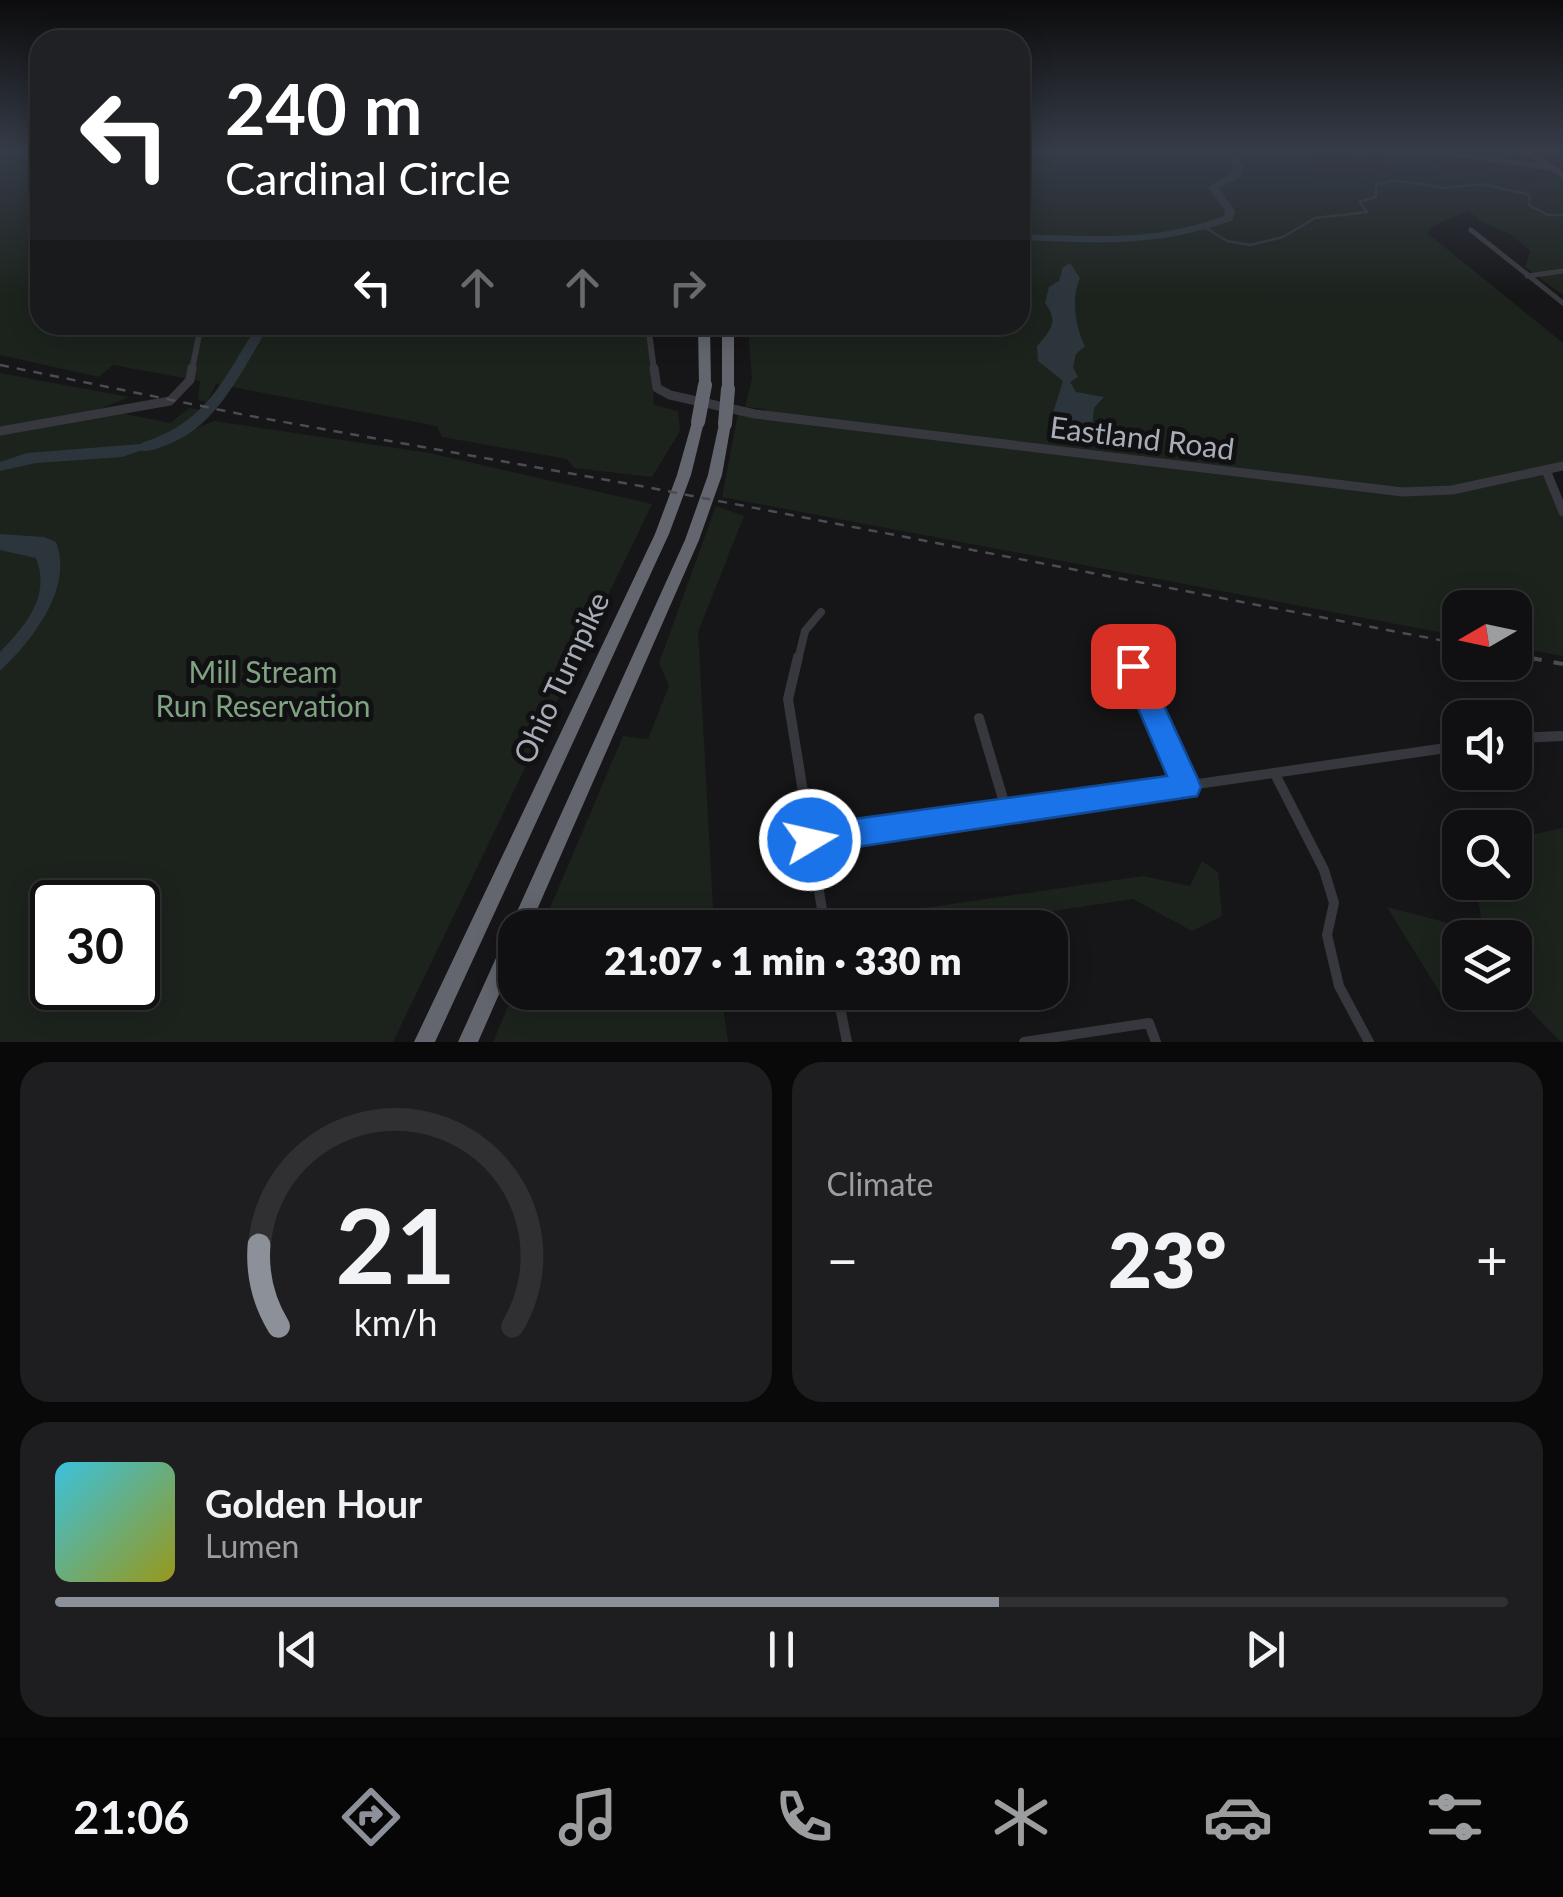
<!DOCTYPE html>
<html lang="en">
<head>
<meta charset="utf-8">
<style>
  :root { --surface:#101012; --page:#1e1e20; --text:#f1f3f6; --muted:#9c9d9f; --line:#303032; --accent:#8c9099 }
  body { margin:0; font-family:Lato,sans-serif; background:var(--page); color:var(--text); height:100vh; display:flex; flex-direction:column; font-size:38px; white-space:nowrap }
  * { box-sizing:border-box; margin:0 }
  p { font-size:32px; color:var(--muted) }
  .icon { flex:none; width:55px; height:55px; fill:none; stroke:currentColor; stroke-width:2; stroke-linecap:round; stroke-linejoin:round }
  .map { position:relative; height:1042px; overflow:hidden }
  .side { display:flex; flex-direction:column; gap:20px; padding:20px; background:#09090a; flex:1 }
  .side>* { flex:none }
  .guide { position:absolute; left:30px; top:30px; width:1000px; height:305px; border-radius:30px; box-shadow:0 5px 25px #0003,0 0 0 2px var(--line); background:#202124; color:#fff; overflow:hidden }
  .needle { width:65px; rotate:261deg }
  .buttons { position:absolute; left:1442px; top:590px; display:grid; gap:20px }
  .buttons a { display:grid; place-items:center; width:90px; height:90px; border-radius:20px; background:var(--surface); box-shadow:0 5px 25px #0003,0 0 0 2px var(--line); font-size:50px }
  .speed { position:absolute; left:30px; top:880px; display:flex; gap:20px; font-size:50px; font-weight:700; text-align:center }
  .speed>* { display:grid; place-content:center; width:130px; height:130px; border-radius:50%; background:var(--surface); box-shadow:0 5px 25px #0003,0 0 0 2px var(--line); line-height:1 }
  .speed .limit { border:5px solid #111; border-radius:15px; background:#fff; color:#111 }
  .pin { position:absolute; display:grid; place-items:center; width:85px; height:85px; color:#fff; margin:-42px; border-radius:20px; box-shadow:0 5px 15px #0006 }
  .me { position:absolute; width:110px; margin:-55px; rotate:81deg; stroke-linejoin:round; filter:drop-shadow(0 0 8px #0008) }
  .turn { display:flex; align-items:center; gap:35px; height:210px; padding:0 30px; font-size:45px }
  .turn .icon { width:130px; height:130px; stroke-width:2.5 }
  .turn b { display:block; font-size:70px; line-height:85px }
  .lanes { display:flex; align-items:center; height:95px; padding:0 30px; background:#0003; justify-content:center; gap:50px; direction:ltr }
  .lanes .off { opacity:.35 }
  .big { font-size:75px; font-weight:800; line-height:1.1 }
  .side .card { flex:1; display:flex; flex-direction:column; justify-content:center; gap:15px; min-width:0; padding:0 35px; border-radius:30px; background:var(--page) }
  .side .dial { align-items:center; gap:0 }
  .dial svg { height:260px; overflow:visible; fill:none; stroke:var(--line); stroke-width:7; stroke-linecap:round; text-anchor:middle }
  .dial text { fill:var(--text); stroke:none }
  .song { display:flex; align-items:center; gap:30px }
  .cover { width:120px; height:120px; border-radius:15px; background:linear-gradient(135deg,hsl(190 70% 55%),hsl(60 70% 35%)) }
  .played { height:10px; border-radius:5px; background:linear-gradient(90deg,var(--accent) 65%,var(--line) 65%) }
  .keys { display:flex; justify-content:space-around; direction:ltr }
  .heat { display:flex; justify-content:space-between; align-items:center; font-size:55px; direction:ltr }
  .side .tiles { flex:1; display:grid; gap:20px; grid-template-columns:1fr 1fr }
  .card:last-child { grid-column:span 2 }
  .trip { position:absolute; left:498px; top:910px; width:570px; height:100px; border-radius:30px; background:var(--surface); box-shadow:0 5px 25px #0003,0 0 0 2px var(--line); font-weight:800; line-height:100px; text-align:center }
  .tabs { display:flex; height:160px; justify-content:space-around; align-items:center; background:#060607; color:var(--muted) }
  .tabs .icon { width:70px; height:70px }
  .tabs .on { color:var(--accent) }
  .tabs b { font-size:45px; color:var(--text) }
  .map>svg:first-child { display:block }
</style>
</head>
<body>
<div class="map">
<svg width="1563" height="1042" viewBox="0 0 1563 1042">
  <rect width="100%" height="100%" fill="#161618"/>
  <path fill="#1c231d" fill-rule="evenodd" d="M 0,151 L 40,151 L 40,325 L 648,325 L 654,405 L 678,411 L 680,431 L 652,477 L 574,468 L 567,459 L 442,437 L 437,426 L 216,384 L 207,402 L 198,400 L 200,381 L 113,365 L 99,377 L 0,355 Z
    M 1020,151 L 1306,151 L 1314,170 L 1313,177 L 1370,176 L 1389,169 L 1386,158 L 1426,155 L 1446,170 L 1532,181 L 1555,175 L 1563,181 L 1563,295 L 1525,267 L 1530,251 L 1509,233 L 1481,222 L 1469,210 L 1433,226 L 1427,233 L 1563,343 L 1563,466 L 1549,470 L 1563,508 L 1563,656 L 1515,647 L 1515,608 L 1460,608 L 1460,636 L 722,497 L 738,414 L 765,415 L 765,409 L 745,407 L 752,379 L 748,325 L 1020,325 Z
    M 0,373 L 129,397 L 100,409 L 170,423 L 189,408 L 200,410 L 184,425 L 197,428 L 214,421 L 429,453 L 652,504 L 393,1042 L 0,1042 ZM 52,902 L 138,902 L 138,988 L 52,988 Z
    M 716,506 L 744,516 L 698,632 L 714,927 L 542,927 L 623,736 L 648,739 L 669,686 L 659,663 Z
    M 1563,828 L 1563,1042 L 1561,1042 L 1513,993 L 1515,938 L 1460,938 L 1460,992 L 1484,993 L 1450,1001 L 1450,1009 L 1387,907 L 1483,932 L 1476,883 L 1515,882 L 1515,838 Z
    M 1202,861 L 1218,872 L 1222,916 L 1192,931 L 1133,899 L 1020,916 L 986,927 L 851,927 L 850,919 L 1143,876 L 1190,886 Z
    M 515,990 L 721,993 L 728,1042 L 493,1042 Z"/>
  <path fill="#2c353c" d="M 1070,263 L 1080,278 C 1071,297 1075,327 1085,346 L 1076,354 L 1073,367 L 1078,377 L 1070,382 L 1076,392 L 1104,397 L 1094,408 L 1092,428 L 1079,431 L 1058,428 L 1052,416 L 1063,381 L 1038,361 L 1037,346 C 1051,330 1059,322 1045,303 L 1049,287 L 1059,281 L 1063,267 Z
    M 166,442 L 122,457 L 36,463 L 0,471 L 0,462 L 27,453 Z
    M 0,534 L 44,537 L 56,542 C 74,588 32,641 0,671 L 0,652 C 26,625 51,596 36,558 L 0,550 Z"/>
  <g fill="none" stroke-linecap="round" stroke-linejoin="round">
    <path stroke="#2c353c" stroke-width="2.5" d="M 1206,228 L 1227,241 L 1250,245 L 1283,237 L 1315,218 L 1367,212 L 1359,202 L 1376,197 L 1376,185 L 1394,180 L 1445,188 L 1482,184 L 1530,195 L 1529,205 L 1548,215 L 1563,215"/>
    <path fill="#2c353c" fill-rule="evenodd" d="M 1220,151 L 1230,151 L 1244,166 L 1239,178 L 1219,188 L 1235,211 L 1233,220 C 1157,248 1099,243 1020,240 L 1020,234 C 1093,236 1154,242 1224,216 L 1225,211 L 1208,187 L 1231,174 L 1234,166 Z
      M 258,325 L 270,325 C 241,370 219,427 164,446 C 156,449 151,451 142,451 L 140,447 L 142,443 C 209,421 222,380 258,325 Z"/>
    <path stroke="#37383d" stroke-width="5" d="M 1433,151 L 1552,168
      M 1355,152 L 1367,151
      M 1471,230 L 1563,303
      M 1527,276 L 1563,271"/>
    <path stroke="#37383d" stroke-width="8" d="M 798,660 L 805,631 L 821,612"/>
    <path stroke="#37383d" stroke-width="10" d="M 798,657 L 788,699 L 825,928
      M 1133,666 L 1187,787
      M 979,718 L 1006,809
      M 1515,738 L 1563,736
      M 1276,776 L 1324,870 L 1334,903 L 1327,935 L 1339,986 L 1369,1042
      M 810,840 L 1460,746
      M 837,992 L 847,1042
      M 1024,1042 L 1149,1023 L 1156,1042"/>
    <path stroke="#37383d" stroke-width="6" d="M 1525,151 L 1563,175
      M 648,325 L 654,370
      M 192,370 L 201,325"/>
    <path stroke="#37383d" stroke-width="9" d="M 654,368 L 657,388 L 670,395 L 755,414 L 1403,492 L 1452,490 L 1563,466
      M 0,431 L 170,401 L 190,380 L 192,368
      M 1546,470 L 1563,512"/>
    <path fill="#63666e" fill-rule="evenodd" d="M 698,325 L 710,325 L 711,385 L 705,389 L 699,385 Z
      M 722,325 L 734,325 L 734,389 L 728,393 L 722,389 Z
      M 698,418 L 704,422 L 691,475 L 669,534 L 435,1042 L 414,1042 L 655,534 L 677,475 L 692,422 Z
      M 725,420 L 731,424 L 722,475 L 699,540 L 529,928 L 515,928 L 515,958 L 478,1042 L 458,1042 L 685,540 L 708,475 L 719,424 Z"/>
    <path stroke="#4a4c52" stroke-width="2.5" stroke-dasharray="9 8" stroke-linecap="butt" d="M 0,365 L 245,415 L 646,487 L 1460,644
      M 1515,655 L 1539,660"/>
    <path stroke="#4a4c52" stroke-width="4" stroke-dasharray="16 12" stroke-linecap="butt" d="M 1526,657 L 1563,664"/>
    <path stroke="#63666e" stroke-width="14" d="M 698,422 L 705,385
      M 725,424 L 728,389"/>
  </g>
  <linearGradient id="sky" x2="0" y2="1"><stop stop-color="#0c0c0d"/><stop offset="0.51" stop-color="#363c48"/><stop offset="1" stop-color="#363c48" stop-opacity="0"/></linearGradient>
  <rect width="1563" height="297" fill="url(#sky)"/>
  <path fill="#1a73e8" stroke="#114b97" stroke-width="2.5" d="M 1133,654 L 1142,658 L 1197,777 L 1201,787 L 1197,796 L 810,854 L 799,850 L 795,840 L 799,829 L 810,825 L 1167,776 L 1120,666 L 1124,658 Z"/>
  <g text-anchor="middle" stroke-width="10" stroke-linejoin="round" paint-order="stroke">
    <g font-size="30" fill="#a8adb8" stroke="#111113">
      <text transform="translate(1142 439) rotate(7)" y="10">Eastland Road</text>
      <text transform="translate(562 678) rotate(-65)" y="10">Ohio Turnpike</text>
    </g>
    <g font-size="30" fill="#7fa381" stroke="#111113">
      <text x="263" y="683">Mill Stream<tspan x="263" dy="34">Run Reservation</tspan></text>
    </g>
  </g>
</svg>
<div class="buttons">
<a><svg class="needle" viewBox="-14 -14 28 28"><path d="M0-13l5 13h-10z" fill="#e53935"/><path d="M0 13l5-13h-10z" fill="#9c9d9f"/></svg></a>
<a><svg class="icon" aria-label="sound" viewBox="0 0 24 24"><path d="M4 9h4l5-4v14l-5-4H4zM17 9q2 3 0 6"/></svg></a>
<a><svg class="icon" aria-label="search" viewBox="0 0 24 24"><circle cx="10" cy="10" r="6"/><path d="M15 15l6 6"/></svg></a>
<a><svg class="icon" aria-label="layers" viewBox="0 0 24 24"><path d="M12 4l9 5-9 5-9-5zM3 14l9 5 9-5"/></svg></a>
</div>
<div class="speed"><div class="limit">30</div></div>
<div class="pin" style="left:1133px;top:666px;background:#d93025"><svg class="icon" aria-label="arrive" viewBox="0 0 24 24"><path d="M6 21V4h12l-3 4 3 4H6"/></svg></div>
<svg class="me" style="left:810px;top:840px" viewBox="-20 -20 40 40"><circle r="17" fill="#1a73e8" stroke="#fff" stroke-width="3"/><path d="M0-11L8 9 0 5-8 9z" fill="#fff"/></svg>
<div class="trip">21:07 · 1 min · 330 m</div>
<div class="guide">
<div class="turn"><svg class="icon" aria-label="left" viewBox="0 0 24 24"><path d="M17 20v-9H6M10 6l-5 5 5 5"/></svg><div><b>240 m</b>Cardinal Circle</div></div>
<div class="lanes"><svg class="icon" aria-label="left" viewBox="0 0 24 24"><path d="M17 20v-9H6M10 6l-5 5 5 5"/></svg><svg class="icon off" aria-label="ahead" viewBox="0 0 24 24"><path d="M12 20V5M6 11l6-6 6 6"/></svg><svg class="icon off" aria-label="ahead" viewBox="0 0 24 24"><path d="M12 20V5M6 11l6-6 6 6"/></svg><svg class="icon off" aria-label="right" viewBox="0 0 24 24"><path d="M7 20v-9h11M14 6l5 5-5 5"/></svg></div>
</div>
</div>
<section class="side">
<div class="tiles">
<div class="card dial"><svg viewBox="0 0 100 80">
<path d="M14 69A42 42 0 1 1 86 69"/>
<path d="M14 69A42 42 0 0 1 8 44" stroke="#8c9099"/>
<text x="50" y="56" font-size="32" font-weight="700">21</text>
<text x="50" y="72" font-size="11">km/h</text>
</svg></div>
<div class="card"><p>Climate</p>
<div class="heat"><a>−</a><b class="big">23°</b><a>+</a></div>
</div>
<div class="card">
<div class="song"><i class="cover"></i><div><b>Golden Hour</b><p>Lumen</p></div></div>
<div class="played"></div>
<div class="keys"><svg class="icon" aria-label="previous" viewBox="0 0 24 24"><path d="M18 5L8 12l10 7zM5 5v14"/></svg><svg class="icon" aria-label="pause" viewBox="0 0 24 24"><path d="M8 5v14M16 5v14"/></svg><svg class="icon" aria-label="next" viewBox="0 0 24 24"><path d="M6 5l10 7-10 7zM19 5v14"/></svg></div>
</div>
</div>
</section>
<nav class="tabs">
<b>21:06</b>
<svg class="icon on" aria-label="directions" viewBox="0 0 24 24"><path d="M12 3l9 9-9 9-9-9zM9 14v-3h6M13 9l2 2-2 2"/></svg>
<svg class="icon" aria-label="music" viewBox="0 0 24 24"><path d="M9 18V5l10-2v13"/><circle cx="6" cy="18" r="3"/><circle cx="16" cy="16" r="3"/></svg>
<svg class="icon" aria-label="phone" viewBox="0 0 24 24"><path d="M5 4h4l2 5-3 2q2 4 5 5l2-3 5 2v4C11 20 4 13 5 4z"/></svg>
<svg class="icon" aria-label="climate" viewBox="0 0 24 24"><path d="M12 3v18M4 7l16 10M4 17L20 7"/></svg>
<svg class="icon" aria-label="car" viewBox="0 0 24 24"><path d="M5 17H2v-5l4-1 3-4h7l3 4 3 1v5h-3M9 17h6M6 11h13"/><circle cx="7" cy="17" r="2"/><circle cx="17" cy="17" r="2"/></svg>
<svg class="icon" aria-label="filters" viewBox="0 0 24 24"><path d="M4 7h16M4 17h16"/><circle cx="9" cy="7" r="2"/><circle cx="15" cy="17" r="2"/></svg>
</nav>
</body>
</html>
